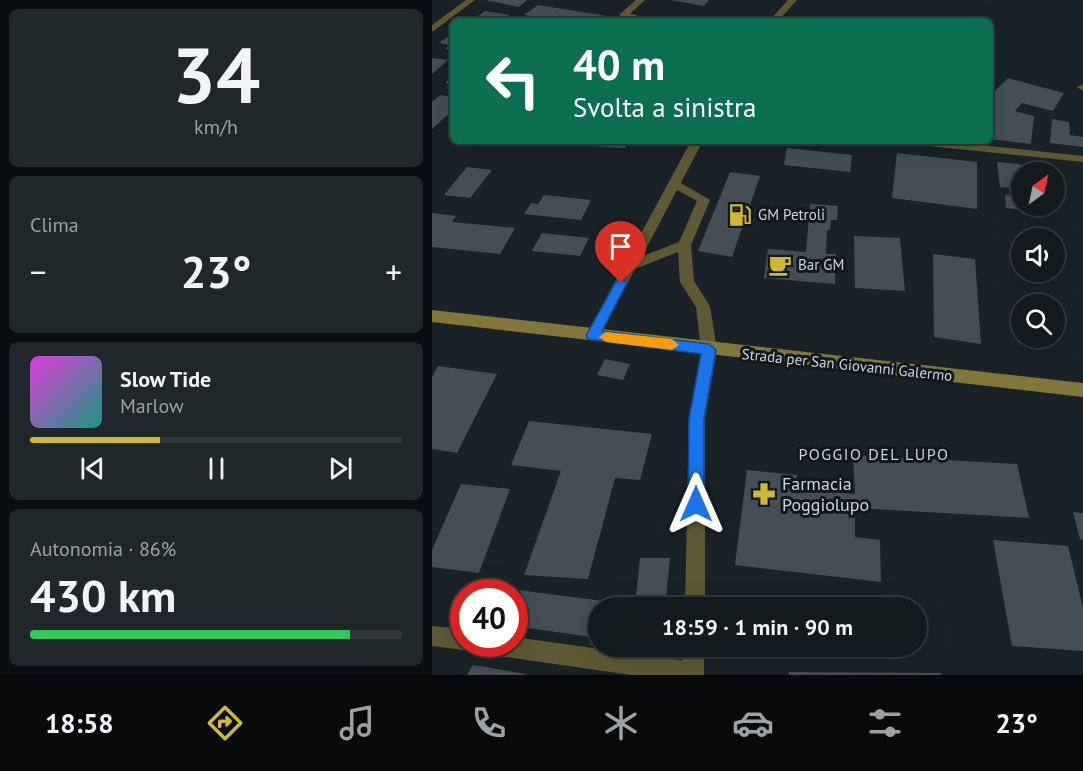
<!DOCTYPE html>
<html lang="it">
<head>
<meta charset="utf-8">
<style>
  :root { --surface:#131a1d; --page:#20272a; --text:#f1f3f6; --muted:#9da1a4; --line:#32383b; --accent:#d1b736 }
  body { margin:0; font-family:"PT Sans",sans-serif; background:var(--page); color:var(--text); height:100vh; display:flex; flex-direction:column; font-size:22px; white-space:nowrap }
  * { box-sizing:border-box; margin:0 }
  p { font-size:20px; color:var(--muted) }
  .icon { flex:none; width:33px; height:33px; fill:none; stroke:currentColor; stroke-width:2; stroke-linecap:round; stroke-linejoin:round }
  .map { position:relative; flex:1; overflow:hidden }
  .drawer { display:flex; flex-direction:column; gap:9px; padding:9px; background:#0a0e10; width:432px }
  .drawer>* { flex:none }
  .guide { position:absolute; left:18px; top:18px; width:543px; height:126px; border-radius:9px; box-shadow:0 6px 24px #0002,0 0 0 2px var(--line); background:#0b6e4f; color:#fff; overflow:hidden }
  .needle { width:39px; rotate:33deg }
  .tools { position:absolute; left:579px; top:162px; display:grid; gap:12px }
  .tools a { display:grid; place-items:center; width:54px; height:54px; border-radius:50%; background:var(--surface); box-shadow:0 6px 24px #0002,0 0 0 2px var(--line); font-size:30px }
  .speed { position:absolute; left:18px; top:579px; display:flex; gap:12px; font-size:30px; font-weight:700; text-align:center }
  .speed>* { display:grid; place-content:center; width:78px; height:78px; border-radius:50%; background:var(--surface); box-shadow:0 6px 24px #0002,0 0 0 2px var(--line); line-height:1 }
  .speed .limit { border:9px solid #d22; background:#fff; color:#111 }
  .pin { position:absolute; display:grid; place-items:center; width:51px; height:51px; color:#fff; margin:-62px -26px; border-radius:50% 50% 50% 0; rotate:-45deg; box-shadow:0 0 6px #0007 }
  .pin .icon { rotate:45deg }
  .me { position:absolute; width:66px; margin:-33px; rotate:0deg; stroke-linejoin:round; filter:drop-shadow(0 0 4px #0008) }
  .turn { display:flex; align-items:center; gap:21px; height:126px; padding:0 24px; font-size:27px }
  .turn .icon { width:78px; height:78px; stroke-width:2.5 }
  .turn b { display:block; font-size:42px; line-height:51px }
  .big { font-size:45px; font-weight:800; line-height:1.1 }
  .drawer .card { flex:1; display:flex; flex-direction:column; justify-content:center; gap:9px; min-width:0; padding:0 21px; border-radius:9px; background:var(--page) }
  .drawer .dial { align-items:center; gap:0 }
  .dial b { font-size:78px; line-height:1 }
  .song { display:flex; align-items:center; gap:18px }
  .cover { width:72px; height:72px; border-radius:9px; background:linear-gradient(135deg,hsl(300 70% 55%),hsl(170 70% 35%)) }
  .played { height:6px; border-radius:3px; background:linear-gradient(90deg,var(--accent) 35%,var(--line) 35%) }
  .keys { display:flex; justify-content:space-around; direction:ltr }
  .heat { display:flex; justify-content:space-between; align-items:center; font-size:33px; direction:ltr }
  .charge { height:9px; border-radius:4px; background:linear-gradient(90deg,#34c759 86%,var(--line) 0) }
  .trip { position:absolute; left:156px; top:597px; width:339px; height:60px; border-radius:30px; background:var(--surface); box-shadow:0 6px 24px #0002,0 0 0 2px var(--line); font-weight:800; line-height:60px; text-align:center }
  .menu { display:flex; height:96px; justify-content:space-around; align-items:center; background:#080a0c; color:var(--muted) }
  .menu .icon { width:42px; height:42px }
  .menu .on { color:var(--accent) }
  .menu b { font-size:27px; color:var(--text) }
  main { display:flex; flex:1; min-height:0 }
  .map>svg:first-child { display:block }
</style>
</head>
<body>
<main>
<section class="drawer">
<div class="card dial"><b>34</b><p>km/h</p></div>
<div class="card"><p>Clima</p>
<div class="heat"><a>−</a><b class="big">23°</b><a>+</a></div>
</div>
<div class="card">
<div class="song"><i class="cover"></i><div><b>Slow Tide</b><p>Marlow</p></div></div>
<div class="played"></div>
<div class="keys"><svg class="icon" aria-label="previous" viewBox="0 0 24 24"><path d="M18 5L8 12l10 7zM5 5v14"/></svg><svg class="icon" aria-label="pause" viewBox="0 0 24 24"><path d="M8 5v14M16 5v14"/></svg><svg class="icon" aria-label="next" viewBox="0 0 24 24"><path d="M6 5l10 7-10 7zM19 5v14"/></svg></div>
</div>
<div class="card"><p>Autonomia · 86%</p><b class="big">430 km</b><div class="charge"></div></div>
</section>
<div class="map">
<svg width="651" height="675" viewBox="0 0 651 675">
  <rect width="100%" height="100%" fill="#192227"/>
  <path fill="#444e54" d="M 53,0 L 95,0 L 87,7 Z
    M 239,0 L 277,0 L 272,6 Z
    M 106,5 L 175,16 L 170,21 L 105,21 L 108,18 L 92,15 Z
    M 53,11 L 78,15 L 70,21 L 42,19 Z
    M 21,33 L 21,50 L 13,49 L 18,45 L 7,43 Z
    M 0,58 L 16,60 L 0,74 Z
    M 576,78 L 632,93 L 621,111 L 590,103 L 583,111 L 602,116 L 599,144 L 558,139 L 558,96 Z
    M 9,95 L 21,97 L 21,110 L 0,129 L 0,102 Z
    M 620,119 L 637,122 L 638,135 L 651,137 L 651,147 L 618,143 Z
    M 144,141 L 196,141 L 193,148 L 142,145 Z
    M 355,148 L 420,155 L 418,172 L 352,165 Z
    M 465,153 L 545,162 L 545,209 L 460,198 Z
    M 565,162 L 615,167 L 616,172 L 590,172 L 590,206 L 610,206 L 612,212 L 574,208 L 573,195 L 582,196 L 581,188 L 568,187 Z
    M 35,167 L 60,170 L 38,198 L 12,195 Z
    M 298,172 L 328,176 L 300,257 L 266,251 Z
    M 112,195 L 159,200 L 149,220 L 92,214 L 99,203 L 106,204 Z
    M 378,204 L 406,206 L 405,220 L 399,220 L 398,230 L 395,230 L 394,254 L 404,254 L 403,284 L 332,278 L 336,249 L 374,252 Z
    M 0,213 L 24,216 L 20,222 L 83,228 L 68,254 L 0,247 Z
    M 110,233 L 157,238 L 148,256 L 100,251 Z
    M 422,236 L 468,238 L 473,291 L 423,288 Z
    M 501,254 L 543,259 L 549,344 L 502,337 Z
    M 173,359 L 198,364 L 191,380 L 165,375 Z
    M 6,366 L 65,374 L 25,453 L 0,449 L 0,377 Z
    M 97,421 L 220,434 L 208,480 L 183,478 L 156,579 L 92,575 L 129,471 L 79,465 Z
    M 421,455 L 585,464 L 597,518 L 423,508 L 423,537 L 448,540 L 449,582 L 303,565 L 315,470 L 365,475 L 363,488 L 423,494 Z
    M 29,484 L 78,489 L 47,573 L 0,567 L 0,550 Z
    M 641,512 L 651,513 L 651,540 L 648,539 Z
    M 561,540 L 636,546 L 651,607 L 651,651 L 580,646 Z
    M 208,558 L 238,558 L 233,608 L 166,608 L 166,638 L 82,626 L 82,600 L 86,590 L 203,605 Z
    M 41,665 L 94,674 L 94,675 L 35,675 Z
    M 357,672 L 509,673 L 509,675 L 357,675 Z"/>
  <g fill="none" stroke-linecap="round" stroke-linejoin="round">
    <path fill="#5f5834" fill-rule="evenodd" d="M 242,179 L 278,200 L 259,245 L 262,281 L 278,306 L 285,349 L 282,353 L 272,353 L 269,349 L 264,307 L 248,282 L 246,252 L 198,271 L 191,266 L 193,263 L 247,242 L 265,201 L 238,186 L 238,180 Z"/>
    <path fill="#5f5834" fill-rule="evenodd" d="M 34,0 L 43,0 L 0,32 L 0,25 Z
      M 204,0 L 213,0 L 198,14 L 230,21 L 188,18 L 188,14 Z
      M 21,80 L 21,86 L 14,83 L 15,81 Z
      M 651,84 L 651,91 L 645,87 Z
      M 472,141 L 510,141 L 651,156 L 651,162 L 478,144 Z
      M 0,626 L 32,629 L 32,644 L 41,644 L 39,647 L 32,650 L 0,646 Z
      M 82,637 L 261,662 L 269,665 L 272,673 L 271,675 L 199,675 L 54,654 L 47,651 L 44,644 L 82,644 Z"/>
    <path fill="#5f5834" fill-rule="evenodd" d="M 356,0 L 365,0 L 346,21 L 337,21 Z
      M 259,141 L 271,141 L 166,339 L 156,339 L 154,335 Z
      M 277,343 L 282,345 L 285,349 L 273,419 L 273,608 L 253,608 L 257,419 L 269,349 L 272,345 Z
      M 251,646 L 272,646 L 272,675 L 250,675 Z"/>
    <path fill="#83763b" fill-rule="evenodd" d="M 0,310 L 651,383 L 651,397 L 0,322 Z"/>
  </g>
  <path fill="#1a73e8" stroke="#114b97" stroke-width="1.5" d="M 189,278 L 195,283 L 170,331 L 277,344 L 284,350 L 272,419 L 272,504 L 270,510 L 264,512 L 258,510 L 256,504 L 257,419 L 269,354 L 156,339 L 154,335 L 156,332 L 185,280 Z"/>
  <path fill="#f59e0b" d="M 174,332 L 240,339 L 247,345 L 240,350 L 174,342 L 167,337 Z"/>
  <defs>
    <g id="fuel-bare" transform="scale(1.8)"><path d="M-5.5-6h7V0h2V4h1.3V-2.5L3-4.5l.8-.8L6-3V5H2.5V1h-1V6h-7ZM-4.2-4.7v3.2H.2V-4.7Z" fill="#d1b736" stroke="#10181e" stroke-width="2.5" paint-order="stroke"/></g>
    <g id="cafe-bare" transform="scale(1.8)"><path d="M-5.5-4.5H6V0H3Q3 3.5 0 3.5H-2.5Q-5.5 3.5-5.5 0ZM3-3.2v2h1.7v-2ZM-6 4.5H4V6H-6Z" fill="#d1b736" stroke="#10181e" stroke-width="2.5" paint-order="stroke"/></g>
    <g id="pharmacy-bare" transform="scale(1.8)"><path d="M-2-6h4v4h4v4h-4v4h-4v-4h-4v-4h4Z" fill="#d1b736" stroke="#10181e" stroke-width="2.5" paint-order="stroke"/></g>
  </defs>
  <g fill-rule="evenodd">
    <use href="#fuel-bare" x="308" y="215"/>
    <use href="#cafe-bare" x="348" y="265"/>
    <use href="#pharmacy-bare" x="332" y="494"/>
  </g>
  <g text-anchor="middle" stroke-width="6" stroke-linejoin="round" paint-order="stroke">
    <g font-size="15" fill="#cfd5d8" stroke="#10181e" text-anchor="start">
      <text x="326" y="220">GM Petroli</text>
      <text x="366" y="270">Bar GM</text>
    </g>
    <g font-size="15" fill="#cfd5d8" stroke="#10181e">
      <text transform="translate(415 365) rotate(6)" y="5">Strada per San Giovanni Galermo</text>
    </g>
    <g font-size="16" letter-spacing="1.5" fill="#cfd5d8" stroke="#10181e">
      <text x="442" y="460">POGGIO DEL LUPO</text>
    </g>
    <g font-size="18" fill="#cfd5d8" stroke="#10181e" text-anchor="start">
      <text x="350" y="490">Farmacia<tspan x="350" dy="21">Poggiolupo</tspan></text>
    </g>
  </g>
</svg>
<div class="tools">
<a><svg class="needle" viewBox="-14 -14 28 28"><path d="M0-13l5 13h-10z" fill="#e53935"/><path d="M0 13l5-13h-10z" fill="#9da1a4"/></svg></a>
<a><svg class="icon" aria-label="sound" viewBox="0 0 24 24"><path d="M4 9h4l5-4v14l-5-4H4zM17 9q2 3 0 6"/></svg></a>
<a><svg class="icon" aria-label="search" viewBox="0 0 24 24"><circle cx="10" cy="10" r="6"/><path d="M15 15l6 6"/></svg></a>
</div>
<div class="speed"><div class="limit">40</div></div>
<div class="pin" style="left:189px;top:283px;background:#d93025"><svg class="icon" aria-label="arrive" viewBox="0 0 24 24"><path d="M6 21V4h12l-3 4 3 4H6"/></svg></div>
<svg class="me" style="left:264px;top:504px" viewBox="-20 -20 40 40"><path d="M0-17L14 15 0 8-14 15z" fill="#1a73e8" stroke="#fff" stroke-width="4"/></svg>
<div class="trip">18:59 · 1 min · 90 m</div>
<div class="guide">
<div class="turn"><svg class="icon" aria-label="left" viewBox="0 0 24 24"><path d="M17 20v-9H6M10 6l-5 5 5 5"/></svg><div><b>40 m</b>Svolta a sinistra</div></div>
</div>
</div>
</main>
<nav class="menu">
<b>18:58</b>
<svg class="icon on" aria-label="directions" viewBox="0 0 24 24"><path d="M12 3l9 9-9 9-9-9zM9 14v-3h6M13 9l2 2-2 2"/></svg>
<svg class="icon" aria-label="music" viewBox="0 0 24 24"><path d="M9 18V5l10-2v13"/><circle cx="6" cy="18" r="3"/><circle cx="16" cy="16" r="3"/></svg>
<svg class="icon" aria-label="phone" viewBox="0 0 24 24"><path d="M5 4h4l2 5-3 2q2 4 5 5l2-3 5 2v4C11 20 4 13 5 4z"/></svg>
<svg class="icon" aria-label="climate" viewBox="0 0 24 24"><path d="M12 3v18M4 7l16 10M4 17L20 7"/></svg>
<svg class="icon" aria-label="car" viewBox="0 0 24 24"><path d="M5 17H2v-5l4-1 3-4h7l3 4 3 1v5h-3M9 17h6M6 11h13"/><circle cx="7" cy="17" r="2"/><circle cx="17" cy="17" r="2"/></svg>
<svg class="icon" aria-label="filters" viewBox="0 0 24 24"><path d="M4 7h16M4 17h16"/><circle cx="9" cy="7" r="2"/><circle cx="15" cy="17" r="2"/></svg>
<b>23°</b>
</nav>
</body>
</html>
